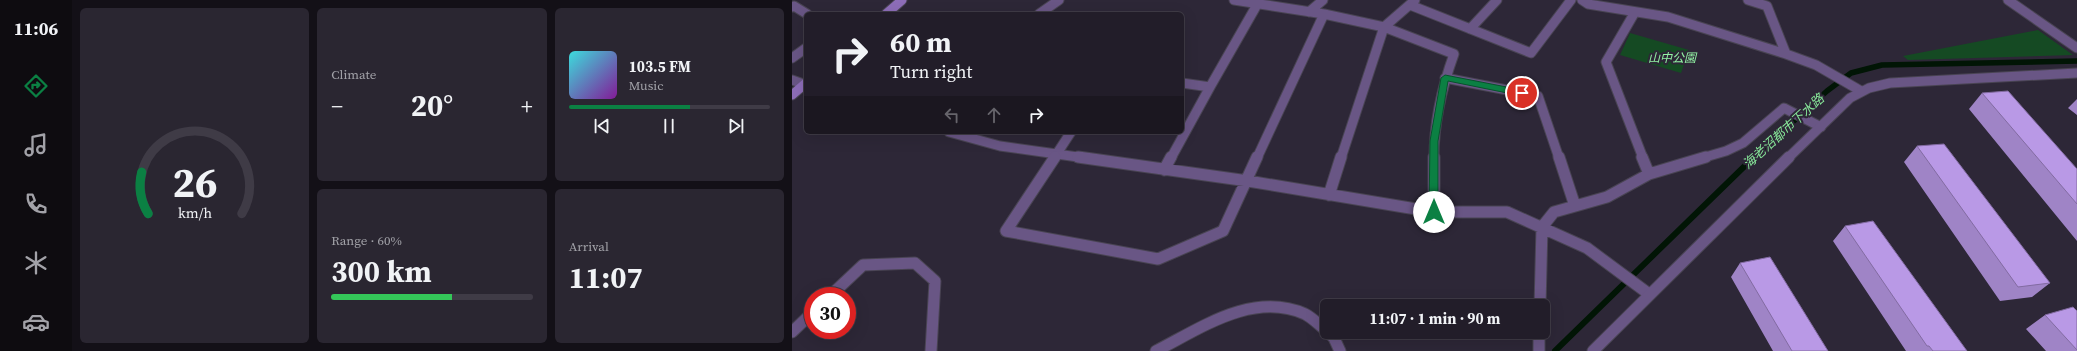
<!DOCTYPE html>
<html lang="en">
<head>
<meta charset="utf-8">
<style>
  :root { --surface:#221d29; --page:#2a2631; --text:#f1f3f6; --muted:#a2a2a8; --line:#3f3b46; --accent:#0b8043 }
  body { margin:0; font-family:"Source Serif 4","Noto Sans JP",serif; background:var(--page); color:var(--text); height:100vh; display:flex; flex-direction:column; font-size:15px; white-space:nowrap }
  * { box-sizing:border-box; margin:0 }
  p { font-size:13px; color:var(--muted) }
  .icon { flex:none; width:22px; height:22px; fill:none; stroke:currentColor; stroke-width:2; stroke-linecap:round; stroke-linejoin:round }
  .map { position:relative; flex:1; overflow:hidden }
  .details { display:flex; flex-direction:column; gap:8px; padding:8px; background:#131017; width:720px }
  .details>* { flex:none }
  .banner { position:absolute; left:12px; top:12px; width:380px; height:122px; border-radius:6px; box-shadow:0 4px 16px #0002,0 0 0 1px var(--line); background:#221d29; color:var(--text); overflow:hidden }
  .speed { position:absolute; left:12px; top:287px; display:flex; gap:8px; font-size:20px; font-weight:700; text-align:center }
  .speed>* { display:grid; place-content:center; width:52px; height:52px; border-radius:50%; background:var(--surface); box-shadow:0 4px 16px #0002,0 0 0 1px var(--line); line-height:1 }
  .speed .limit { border:6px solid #d22; background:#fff; color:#111 }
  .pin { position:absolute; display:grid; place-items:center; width:34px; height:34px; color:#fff; margin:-17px; border:2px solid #fff; border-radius:50%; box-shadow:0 1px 4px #0007 }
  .me { position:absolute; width:44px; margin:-22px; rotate:0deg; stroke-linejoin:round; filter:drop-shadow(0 0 3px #0008) }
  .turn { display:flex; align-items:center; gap:14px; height:84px; padding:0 20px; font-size:18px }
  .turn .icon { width:52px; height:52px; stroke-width:2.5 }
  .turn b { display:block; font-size:28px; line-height:34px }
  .lanes { display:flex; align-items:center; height:38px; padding:0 20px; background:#0003; justify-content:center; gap:20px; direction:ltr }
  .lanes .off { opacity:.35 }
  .big { font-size:30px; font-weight:700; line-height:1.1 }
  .details .card { flex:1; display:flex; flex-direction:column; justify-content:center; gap:6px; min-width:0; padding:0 14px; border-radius:6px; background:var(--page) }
  .details .dial { align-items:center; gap:0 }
  .dial svg { height:104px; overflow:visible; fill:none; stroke:var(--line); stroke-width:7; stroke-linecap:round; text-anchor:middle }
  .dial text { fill:var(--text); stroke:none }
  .song { display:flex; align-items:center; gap:12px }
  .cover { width:48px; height:48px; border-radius:6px; background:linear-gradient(135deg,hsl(180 70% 55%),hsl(290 70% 35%)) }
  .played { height:4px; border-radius:2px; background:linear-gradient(90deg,var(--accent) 60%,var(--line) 60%) }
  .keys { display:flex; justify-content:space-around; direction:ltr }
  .heat { display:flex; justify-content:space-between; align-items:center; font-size:22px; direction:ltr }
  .charge { height:6px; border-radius:3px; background:linear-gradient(90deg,#34c759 60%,var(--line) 0) }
  .details .tiles { flex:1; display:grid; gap:8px; grid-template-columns:repeat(3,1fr) }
  .card:first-child { grid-row:span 2 }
  .trip { position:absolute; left:528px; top:299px; width:230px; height:40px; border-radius:6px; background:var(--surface); box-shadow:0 4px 16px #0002,0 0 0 1px var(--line); font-weight:700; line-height:40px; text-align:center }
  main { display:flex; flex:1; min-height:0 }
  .tabs { display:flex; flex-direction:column; width:72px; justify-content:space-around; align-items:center; background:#0e0c10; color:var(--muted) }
  .tabs .icon { width:28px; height:28px }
  .tabs .selected { color:var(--accent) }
  .tabs b { font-size:18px; color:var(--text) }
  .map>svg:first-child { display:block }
</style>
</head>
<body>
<main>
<nav class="tabs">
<b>11:06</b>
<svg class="icon selected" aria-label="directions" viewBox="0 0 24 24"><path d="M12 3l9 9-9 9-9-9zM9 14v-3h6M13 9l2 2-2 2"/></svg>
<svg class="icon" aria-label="music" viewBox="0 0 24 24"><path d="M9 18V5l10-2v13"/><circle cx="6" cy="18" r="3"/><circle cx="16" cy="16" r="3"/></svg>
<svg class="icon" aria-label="phone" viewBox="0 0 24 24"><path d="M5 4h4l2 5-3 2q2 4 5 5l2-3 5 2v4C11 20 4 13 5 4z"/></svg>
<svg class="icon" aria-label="climate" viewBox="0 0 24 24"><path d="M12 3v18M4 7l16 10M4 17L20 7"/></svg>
<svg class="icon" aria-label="car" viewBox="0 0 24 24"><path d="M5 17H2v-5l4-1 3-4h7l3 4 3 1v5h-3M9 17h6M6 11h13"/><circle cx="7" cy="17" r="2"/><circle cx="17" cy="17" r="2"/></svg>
</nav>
<section class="details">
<div class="tiles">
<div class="card dial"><svg viewBox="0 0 100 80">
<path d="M14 69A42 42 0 1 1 86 69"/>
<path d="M14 69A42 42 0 0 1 9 37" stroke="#0b8043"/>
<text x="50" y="56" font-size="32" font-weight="700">26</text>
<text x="50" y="72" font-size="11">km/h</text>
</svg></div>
<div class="card"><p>Climate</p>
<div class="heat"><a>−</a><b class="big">20°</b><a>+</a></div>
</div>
<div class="card">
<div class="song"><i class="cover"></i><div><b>103.5 FM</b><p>Music</p></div></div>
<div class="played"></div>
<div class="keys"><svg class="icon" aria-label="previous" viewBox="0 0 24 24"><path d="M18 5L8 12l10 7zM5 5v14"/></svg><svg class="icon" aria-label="pause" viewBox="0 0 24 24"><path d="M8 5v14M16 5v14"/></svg><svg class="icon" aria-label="next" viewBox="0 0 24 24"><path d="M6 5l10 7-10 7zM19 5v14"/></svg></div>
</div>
<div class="card"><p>Range · 60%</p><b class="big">300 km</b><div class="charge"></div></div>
<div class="card"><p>Arrival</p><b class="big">11:07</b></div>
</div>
</section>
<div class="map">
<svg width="1285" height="351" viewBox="0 0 1285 351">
  <rect width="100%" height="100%" fill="#2d2737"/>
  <path fill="#154a23" d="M 1246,30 L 1281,55 L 1116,60 L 1111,56 Z
    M 838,33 L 897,50 L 889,73 L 828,55 Z"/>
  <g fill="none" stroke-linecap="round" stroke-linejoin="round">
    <path stroke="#011505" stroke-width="5.5" d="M 961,158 L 1035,91 L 1059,73 L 1090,65 L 1285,61"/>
    <path stroke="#011505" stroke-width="6" d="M 763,351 L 962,157"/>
    <g stroke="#494453" stroke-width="11">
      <path id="minor-far1" d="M 442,0 L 532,14 L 592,27 L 662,54 C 650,87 642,123 642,158
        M 790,0 L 796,4 L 876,17 L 994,54 L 1024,65 L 1069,91
        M 956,0 L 975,6 L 994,54
        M 1216,0 L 1285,48
        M 618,5 L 739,53 L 779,0
        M 0,7 L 2,6 L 15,14
        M 517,12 L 531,0
        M 843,12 L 814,62 L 851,158
        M 247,14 L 267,0
        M 678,29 L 705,0
        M 0,58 L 14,48
        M 653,78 L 746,96 L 767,158
        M 0,80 L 14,85
        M 390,83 L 418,87 L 466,3
        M 157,132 L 208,146 L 293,158
        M 262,158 L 279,132
        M 379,158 L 418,87
        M 465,158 L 532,14
        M 549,158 L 592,27 L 623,0
        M 910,158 L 934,151 L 951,143 L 992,108 L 1029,127"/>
    </g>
    <g stroke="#494453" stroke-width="13">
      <path id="minor" d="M 263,157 L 214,231 L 366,259 L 431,231 L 465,157
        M 286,157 L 456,181 L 642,212 L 715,212 L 795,248 L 857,294
        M 642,157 L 642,212
        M 767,157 L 783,206
        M 372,170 L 379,157
        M 857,174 L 914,157
        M 537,195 L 549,157
        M 38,296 L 71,265 L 123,263 L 143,281 L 139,351
        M 748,306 L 750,227 L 762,212 L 815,197 L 857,174 L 850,157
        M 0,332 L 21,312
        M 536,332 L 542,338 L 548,351
        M 747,332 L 747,351
        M 364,351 C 409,328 461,291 513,314 C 521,318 528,326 535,331"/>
    </g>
    <g stroke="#494453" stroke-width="11">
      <path id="tertiary-far1" d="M 996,158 L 1058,98 L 1077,88 L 1098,83 L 1285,73"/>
    </g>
    <g stroke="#494453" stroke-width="13">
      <path id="tertiary" d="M 801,351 L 997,157"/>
    </g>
    <g stroke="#494453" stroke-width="11">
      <path id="secondary" d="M 94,14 L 110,0
        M 0,95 L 14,83"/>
    </g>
    <use href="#minor-far1" stroke="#695685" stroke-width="9"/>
    <use href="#minor" stroke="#695685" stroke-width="11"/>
    <use href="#tertiary-far1" stroke="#695685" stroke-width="9"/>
    <use href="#tertiary" stroke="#695685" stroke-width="11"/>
    <use href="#secondary" stroke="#8d6db8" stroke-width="9"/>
  </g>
  <path fill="#9f84c6" d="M 1190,93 L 1285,169 L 1285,241 L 1177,109 Z
    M 1285,99 L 1285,115 L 1276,108 Z
    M 1125,146 L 1258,283 L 1240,297 L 1208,301 L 1112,162 Z
    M 1053,226 L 1175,351 L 1114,351 L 1041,241 Z
    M 948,263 L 1036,351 L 981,351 L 939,277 Z
    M 1285,311 L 1285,351 L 1254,351 L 1234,329 L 1253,315 Z"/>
  <path fill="#b999e6" stroke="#826ba1" d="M 1216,91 L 1285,169 L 1285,204 L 1190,93 Z
    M 1152,144 L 1258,283 L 1226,287 L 1125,146 Z
    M 1081,221 L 1175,351 L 1141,351 L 1137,346 L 1135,346 L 1053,226 Z
    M 978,257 L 1036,351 L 1000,351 L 948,263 Z
    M 1281,307 L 1285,311 L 1285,350 L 1253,315 Z"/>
  <path fill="#0b8043" stroke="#07532c" d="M 653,75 L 730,90 L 735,93 L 730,96 L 656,81 L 646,141 L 646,212 L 642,216 L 637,212 L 638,141 L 649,78 Z"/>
  <g text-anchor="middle" stroke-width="4" stroke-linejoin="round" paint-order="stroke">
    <g font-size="12" font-style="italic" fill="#92f3a4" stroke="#2d2737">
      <text x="880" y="62">山中公園</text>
    </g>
    <g font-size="13" font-style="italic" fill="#87e799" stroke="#2d2737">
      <text transform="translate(991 131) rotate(-42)" y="5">海老沼都市下水路</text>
    </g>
  </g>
</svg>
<div class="speed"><div class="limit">30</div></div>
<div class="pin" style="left:730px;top:93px;background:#d93025"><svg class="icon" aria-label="arrive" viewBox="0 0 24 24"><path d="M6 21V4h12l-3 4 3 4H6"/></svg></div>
<svg class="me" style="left:642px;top:212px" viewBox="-20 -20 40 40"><circle r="19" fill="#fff"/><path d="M0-13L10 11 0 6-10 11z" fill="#0b8043"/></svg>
<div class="trip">11:07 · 1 min · 90 m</div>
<div class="banner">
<div class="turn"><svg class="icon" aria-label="right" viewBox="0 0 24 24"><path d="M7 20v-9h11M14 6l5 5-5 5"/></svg><div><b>60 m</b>Turn right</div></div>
<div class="lanes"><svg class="icon off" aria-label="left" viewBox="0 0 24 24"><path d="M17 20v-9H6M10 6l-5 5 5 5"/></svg><svg class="icon off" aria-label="ahead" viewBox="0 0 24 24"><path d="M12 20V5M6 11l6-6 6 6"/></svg><svg class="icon" aria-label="right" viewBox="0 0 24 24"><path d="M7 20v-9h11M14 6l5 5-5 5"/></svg></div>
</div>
</div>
</main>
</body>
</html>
